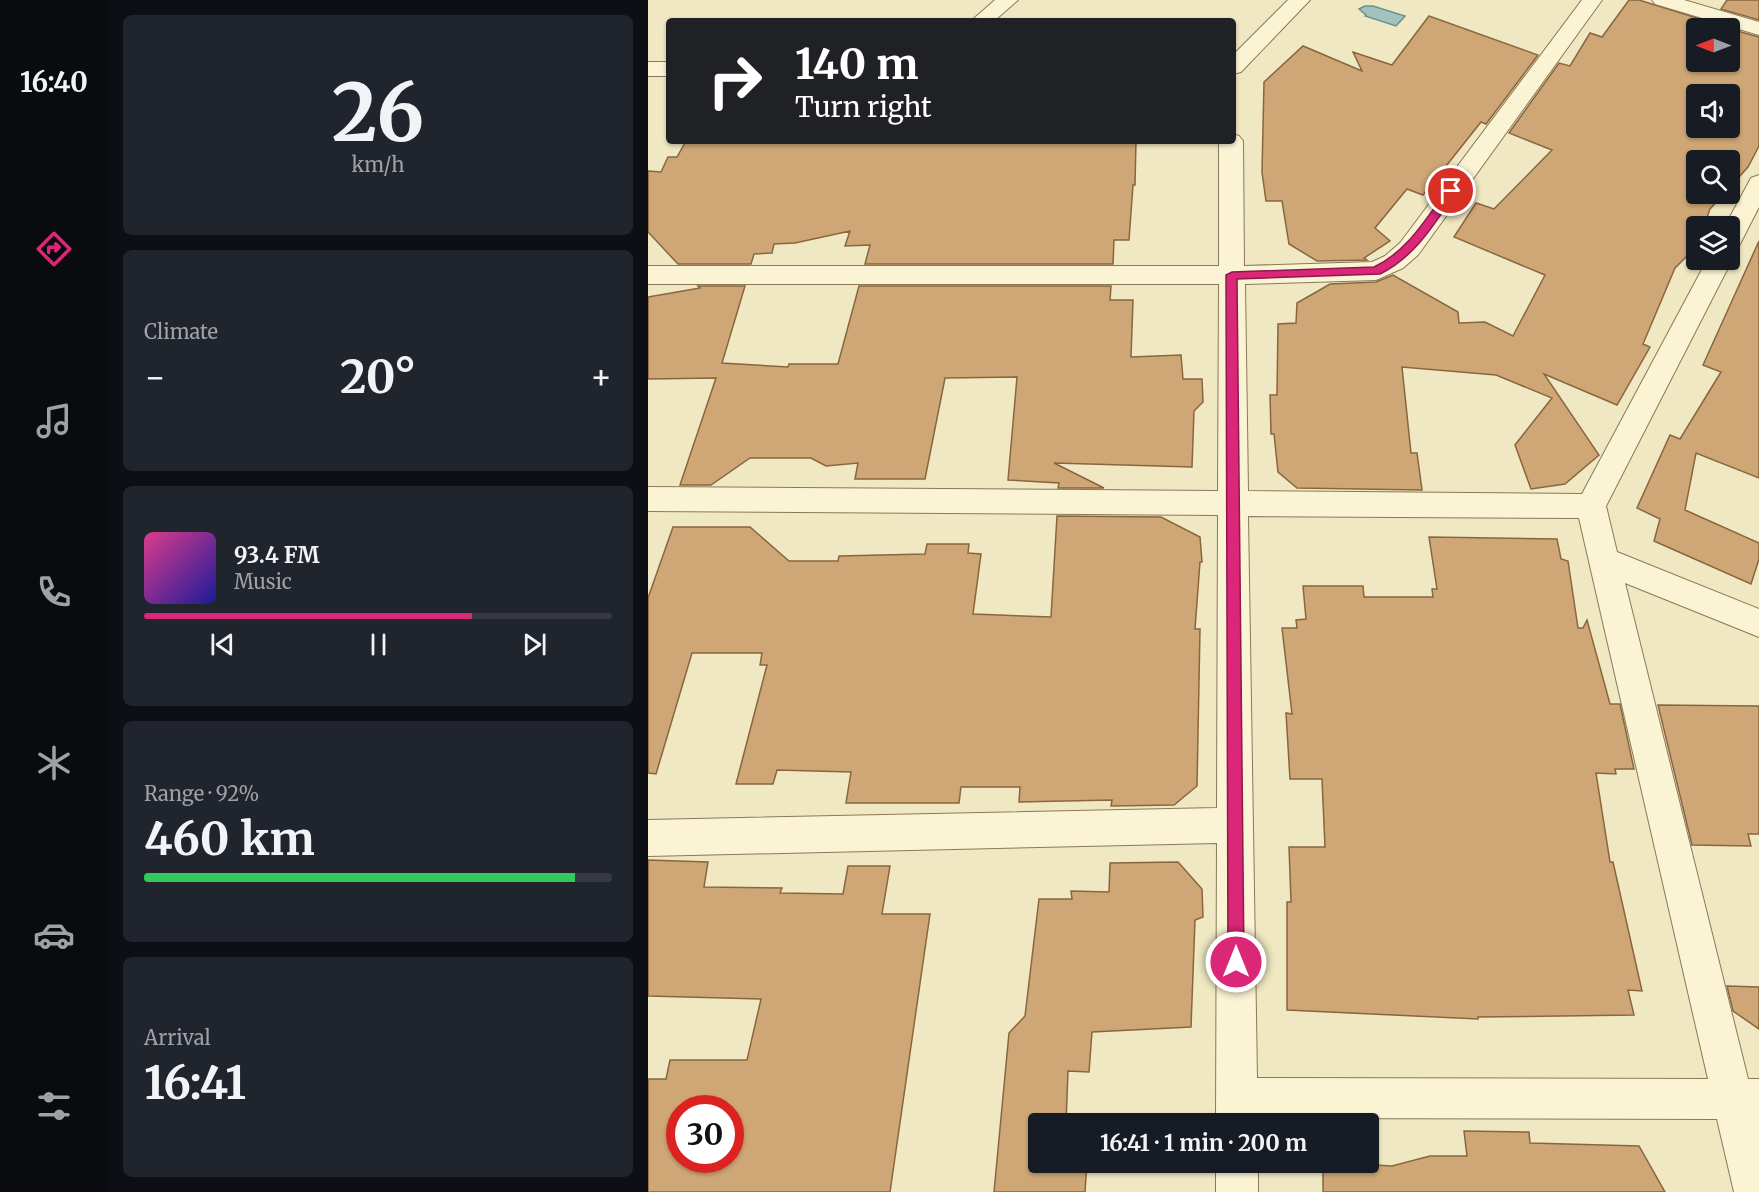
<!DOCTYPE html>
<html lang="en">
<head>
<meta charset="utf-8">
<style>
  :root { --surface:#171b24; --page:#20242c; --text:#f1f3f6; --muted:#9ea1a6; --line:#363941; --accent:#db2777 }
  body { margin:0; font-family:Merriweather,serif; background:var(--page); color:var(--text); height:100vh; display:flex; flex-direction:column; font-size:22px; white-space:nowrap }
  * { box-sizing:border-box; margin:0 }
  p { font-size:20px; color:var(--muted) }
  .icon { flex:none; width:33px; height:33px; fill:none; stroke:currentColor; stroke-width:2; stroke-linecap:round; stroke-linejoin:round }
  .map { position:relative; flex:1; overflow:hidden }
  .sheet { display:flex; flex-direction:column; gap:15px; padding:15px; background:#0d0f14; width:540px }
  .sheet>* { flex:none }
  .guide { position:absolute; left:18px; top:18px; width:570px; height:126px; border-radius:6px; box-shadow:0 2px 4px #0004; background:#202124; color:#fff; overflow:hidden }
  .needle { width:39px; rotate:270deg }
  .controls { position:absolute; left:1038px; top:18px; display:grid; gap:12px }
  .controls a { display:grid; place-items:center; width:54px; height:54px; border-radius:6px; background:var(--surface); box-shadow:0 2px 4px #0004; font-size:30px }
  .speed { position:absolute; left:18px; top:1095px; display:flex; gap:12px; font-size:30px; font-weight:700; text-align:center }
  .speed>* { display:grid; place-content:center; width:78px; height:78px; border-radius:50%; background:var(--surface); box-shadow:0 2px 4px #0004; line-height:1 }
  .speed .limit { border:9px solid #d22; background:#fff; color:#111 }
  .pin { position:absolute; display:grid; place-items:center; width:51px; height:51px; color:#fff; margin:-26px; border:3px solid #fff; border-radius:50%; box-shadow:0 2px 6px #0007 }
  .me { position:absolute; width:66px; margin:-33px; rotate:0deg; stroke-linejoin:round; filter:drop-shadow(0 0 4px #0008) }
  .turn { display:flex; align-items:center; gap:21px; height:126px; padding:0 30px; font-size:27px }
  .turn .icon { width:78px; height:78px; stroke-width:2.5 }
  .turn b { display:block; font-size:42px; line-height:51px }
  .big { font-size:45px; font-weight:700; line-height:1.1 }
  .sheet .widget { flex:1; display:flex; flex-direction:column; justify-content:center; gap:9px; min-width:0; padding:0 21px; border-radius:9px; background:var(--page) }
  .sheet .dial { align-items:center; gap:0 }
  .dial b { font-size:78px; line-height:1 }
  .song { display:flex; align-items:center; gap:18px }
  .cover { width:72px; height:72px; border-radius:9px; background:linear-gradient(135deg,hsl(330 70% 55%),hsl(240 70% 35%)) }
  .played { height:6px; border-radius:3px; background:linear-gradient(90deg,var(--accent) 70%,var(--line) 70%) }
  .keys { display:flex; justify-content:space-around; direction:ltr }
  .heat { display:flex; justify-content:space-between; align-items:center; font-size:33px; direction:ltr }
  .charge { height:9px; border-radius:4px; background:linear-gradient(90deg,#34c759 92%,var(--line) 0) }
  .trip { position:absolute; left:380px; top:1113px; width:351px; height:60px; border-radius:6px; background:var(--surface); box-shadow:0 2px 4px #0004; font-weight:700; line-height:60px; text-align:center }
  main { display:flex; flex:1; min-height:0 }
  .tabs { display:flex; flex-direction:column; width:108px; justify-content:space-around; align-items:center; background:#090b0e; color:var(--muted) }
  .tabs .icon { width:42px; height:42px }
  .tabs .selected { color:var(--accent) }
  .tabs b { font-size:27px; color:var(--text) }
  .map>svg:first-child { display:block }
</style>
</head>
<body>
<main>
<nav class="tabs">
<b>16:40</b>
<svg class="icon selected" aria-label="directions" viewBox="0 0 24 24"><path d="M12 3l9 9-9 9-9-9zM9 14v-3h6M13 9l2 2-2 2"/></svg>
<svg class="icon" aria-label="music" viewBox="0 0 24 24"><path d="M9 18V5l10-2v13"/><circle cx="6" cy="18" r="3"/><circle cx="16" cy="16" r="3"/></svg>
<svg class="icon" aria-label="phone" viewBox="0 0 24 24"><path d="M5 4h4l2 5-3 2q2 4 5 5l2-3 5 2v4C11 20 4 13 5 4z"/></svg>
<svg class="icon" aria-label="climate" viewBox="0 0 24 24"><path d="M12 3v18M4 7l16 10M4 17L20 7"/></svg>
<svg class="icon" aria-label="car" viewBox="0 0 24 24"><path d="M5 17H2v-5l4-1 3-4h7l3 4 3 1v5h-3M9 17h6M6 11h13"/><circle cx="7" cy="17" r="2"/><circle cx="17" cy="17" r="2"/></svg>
<svg class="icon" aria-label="filters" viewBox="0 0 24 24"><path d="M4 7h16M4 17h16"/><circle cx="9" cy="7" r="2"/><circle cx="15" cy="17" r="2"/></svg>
</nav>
<section class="sheet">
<div class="widget dial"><b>26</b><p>km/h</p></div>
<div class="widget"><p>Climate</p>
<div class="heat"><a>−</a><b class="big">20°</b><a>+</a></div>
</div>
<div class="widget">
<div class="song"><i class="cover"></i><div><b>93.4 FM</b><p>Music</p></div></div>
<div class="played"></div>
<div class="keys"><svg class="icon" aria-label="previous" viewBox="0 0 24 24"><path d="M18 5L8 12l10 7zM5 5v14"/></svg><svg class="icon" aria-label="pause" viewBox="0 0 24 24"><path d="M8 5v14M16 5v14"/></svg><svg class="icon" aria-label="next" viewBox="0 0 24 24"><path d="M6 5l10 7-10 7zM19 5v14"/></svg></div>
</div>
<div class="widget"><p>Range · 92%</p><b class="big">460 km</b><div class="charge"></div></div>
<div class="widget"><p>Arrival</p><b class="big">16:41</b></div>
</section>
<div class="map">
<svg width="1111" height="1192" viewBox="0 0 1111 1192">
  <rect width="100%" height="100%" fill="#efe8c2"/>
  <path fill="#a4c2bd" stroke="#6b908c" stroke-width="1.5" d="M 717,6 L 725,6 L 757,16 L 748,26 L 717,16 L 718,15 L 711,9 Z"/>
  <path fill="#cfa776" stroke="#89663e" stroke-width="1.5" fill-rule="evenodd" d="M 981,0 L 991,0 L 1081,28 L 1048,28 L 1048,62 L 1082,62 L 1082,29 L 1111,37 L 1111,146 L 1100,167 L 1082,187 L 1082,160 L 1048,160 L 1048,194 L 1076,194 L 1062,209 L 1056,226 L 1048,226 L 1048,247 L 1027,268 L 995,344 L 1002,347 L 969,405 L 896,374 L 951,455 L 917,484 L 883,489 L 867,445 L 904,398 L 848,375 L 754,367 L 763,453 L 769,453 L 774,490 L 649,488 L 630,472 L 626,434 L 623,434 L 622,395 L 629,395 L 630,324 L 648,323 L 649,303 L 682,284 L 728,282 L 745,275 L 810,312 L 811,323 L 837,322 L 865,336 L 897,275 L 806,237 L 828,203 L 846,209 L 904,150 L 861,133 L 911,63 L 922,66 L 942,33 L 954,37 ZM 1048,94 L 1082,94 L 1082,128 L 1048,128 Z
    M 1079,0 L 1111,0 L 1111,20 L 1073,9 Z
    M 781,16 L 890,55 L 838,124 L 833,122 L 775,195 L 759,189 L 727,228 L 742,241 L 716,258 L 719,260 L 669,261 L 641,244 L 634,201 L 618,201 L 614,172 L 616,82 L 655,46 L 714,71 L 705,52 L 744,65 Z
    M 38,141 L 488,141 L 487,185 L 485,185 L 481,240 L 466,240 L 465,264 L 217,264 L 222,245 L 197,246 L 202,231 L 147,243 L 126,244 L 124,253 L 106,254 L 103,264 L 30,264 L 0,232 L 0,171 L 13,172 L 20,157 L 29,157 Z
    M 1111,241 L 1111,478 L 1048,453 L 1037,510 L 1111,543 L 1111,559 L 1103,584 L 1006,541 L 1012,519 L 989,508 L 1022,435 L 1032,439 L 1073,372 L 1055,365 Z
    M 50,286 L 97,286 L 74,363 L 140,367 L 141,364 L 190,364 L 211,286 L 463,286 L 462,300 L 485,300 L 483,357 L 533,355 L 535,379 L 554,379 L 555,402 L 546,411 L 544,467 L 406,463 L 456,488 L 410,488 L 411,483 L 360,480 L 369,377 L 297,378 L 277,479 L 207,479 L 210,463 L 178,466 L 163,458 L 102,458 L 63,485 L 32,485 L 68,378 L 0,379 L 0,297 L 52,288 Z
    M 409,516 L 513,517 L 552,537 L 554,562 L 552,562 L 547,629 L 552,629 L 549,786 L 526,805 L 463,806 L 464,800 L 371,802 L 372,787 L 313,787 L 311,803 L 198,803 L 203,772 L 129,770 L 125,784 L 88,784 L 119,665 L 112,665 L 114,653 L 44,653 L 8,774 L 0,773 L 0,598 L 25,527 L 102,527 L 141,561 L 190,561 L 191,556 L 277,554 L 279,544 L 321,544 L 320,553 L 333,554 L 325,614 L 403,617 Z
    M 781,537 L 909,539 L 913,559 L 920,561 L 930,628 L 935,628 L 939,620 L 962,704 L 972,704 L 986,769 L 967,769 L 968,774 L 948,773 L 962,862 L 965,862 L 994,991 L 980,990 L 986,1015 L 830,1017 L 830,1019 L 639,1010 L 639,902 L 643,902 L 641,847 L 677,847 L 674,779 L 642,779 L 638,713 L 644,714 L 634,628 L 649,628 L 648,620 L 658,619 L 655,586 L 715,586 L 716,597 L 785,597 L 784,589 L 789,589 Z
    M 1010,705 L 1111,706 L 1111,834 L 1100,834 L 1103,846 L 1044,845 Z
    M 0,860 L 60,862 L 56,887 L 134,888 L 132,893 L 195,894 L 200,866 L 242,866 L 234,914 L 282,914 L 242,1192 L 0,1192 L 0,1079 L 18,1079 L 22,1060 L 99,1060 L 113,999 L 0,996 ZM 32,1108 L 82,1108 L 82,1160 L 32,1160 Z
    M 530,862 L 554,889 L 555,917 L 547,920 L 543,1027 L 444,1032 L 441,1072 L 420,1071 L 418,1124 L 390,1124 L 390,1162 L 439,1162 L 437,1192 L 346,1192 L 361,1033 L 377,1016 L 391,899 L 424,899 L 423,891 L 461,892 L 462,863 Z
    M 1079,986 L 1111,987 L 1111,1029 L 1085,1011 Z
    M 816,1131 L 881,1132 L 882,1143 L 991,1146 L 1017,1192 L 675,1192 L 675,1162 L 744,1166 L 782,1156 L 819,1156 Z"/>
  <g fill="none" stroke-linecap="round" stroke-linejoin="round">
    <g stroke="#8a7958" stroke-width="2">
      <path id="street" d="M 347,0 L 370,0 L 346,21 L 323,21 Z
        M 640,0 L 662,0 L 593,72 L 585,74 L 585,55 Z
        M 934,0 L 954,0 L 770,255 L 755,268 L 728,280 L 597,284 L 600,491 L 934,494 L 1059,260 L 1082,260 L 1082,256 L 1084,260 L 958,506 L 969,552 L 1111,609 L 1111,637 L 977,583 L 1100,1079 L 1111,1079 L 1111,1192 L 1086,1192 L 1069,1119 L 610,1118 L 610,1124 L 568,1124 L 569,843 L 0,856 L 0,820 L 569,808 L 570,515 L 0,511 L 0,487 L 570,491 L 571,284 L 0,284 L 0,266 L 571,266 L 571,141 L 585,141 L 585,134 L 591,136 L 595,141 L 596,266 L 724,262 L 737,256 L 752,243 ZM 600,516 L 931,518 L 1060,1079 L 609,1078 Z
        M 1004,0 L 1036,0 L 1111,22 L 1111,35 L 1007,4 Z
        M 0,62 L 21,62 L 21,76 L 0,76 Z
        M 1111,175 L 1111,207 L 1091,246 L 1082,248 L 1082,226 L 1077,226 L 1103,178 Z
        M 568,1162 L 610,1162 L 610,1192 L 568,1192 Z"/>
    </g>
    <use href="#street" fill="#faf4d5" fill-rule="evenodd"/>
  </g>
  <path fill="#db2777" stroke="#8e194d" stroke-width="1.5" d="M 803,188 L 809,191 C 787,223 767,257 732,274 L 589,279 L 596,962 L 594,967 L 588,970 L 582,967 L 580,962 L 578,275 L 584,272 L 726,267 C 760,251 778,218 800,189 Z"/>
</svg>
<div class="controls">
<a><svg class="needle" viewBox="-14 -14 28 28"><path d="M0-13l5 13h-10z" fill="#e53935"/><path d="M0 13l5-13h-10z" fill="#9ea1a6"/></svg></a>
<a><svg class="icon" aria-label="sound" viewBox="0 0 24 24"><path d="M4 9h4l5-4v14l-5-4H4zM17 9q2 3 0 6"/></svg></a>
<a><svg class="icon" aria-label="search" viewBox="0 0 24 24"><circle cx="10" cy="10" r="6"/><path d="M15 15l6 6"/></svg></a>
<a><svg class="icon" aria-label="layers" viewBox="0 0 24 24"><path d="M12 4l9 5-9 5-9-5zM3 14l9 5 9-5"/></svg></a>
</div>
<div class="speed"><div class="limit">30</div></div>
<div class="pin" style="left:803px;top:191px;background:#d93025"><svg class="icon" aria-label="arrive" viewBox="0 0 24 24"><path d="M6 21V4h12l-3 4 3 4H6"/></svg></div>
<svg class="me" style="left:588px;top:962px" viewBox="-20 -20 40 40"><circle r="17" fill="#db2777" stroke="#fff" stroke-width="3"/><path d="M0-11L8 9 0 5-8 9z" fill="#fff"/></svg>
<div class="trip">16:41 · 1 min · 200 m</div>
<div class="guide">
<div class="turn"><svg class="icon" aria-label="right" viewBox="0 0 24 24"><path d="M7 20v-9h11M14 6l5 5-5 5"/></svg><div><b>140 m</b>Turn right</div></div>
</div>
</div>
</main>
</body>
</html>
